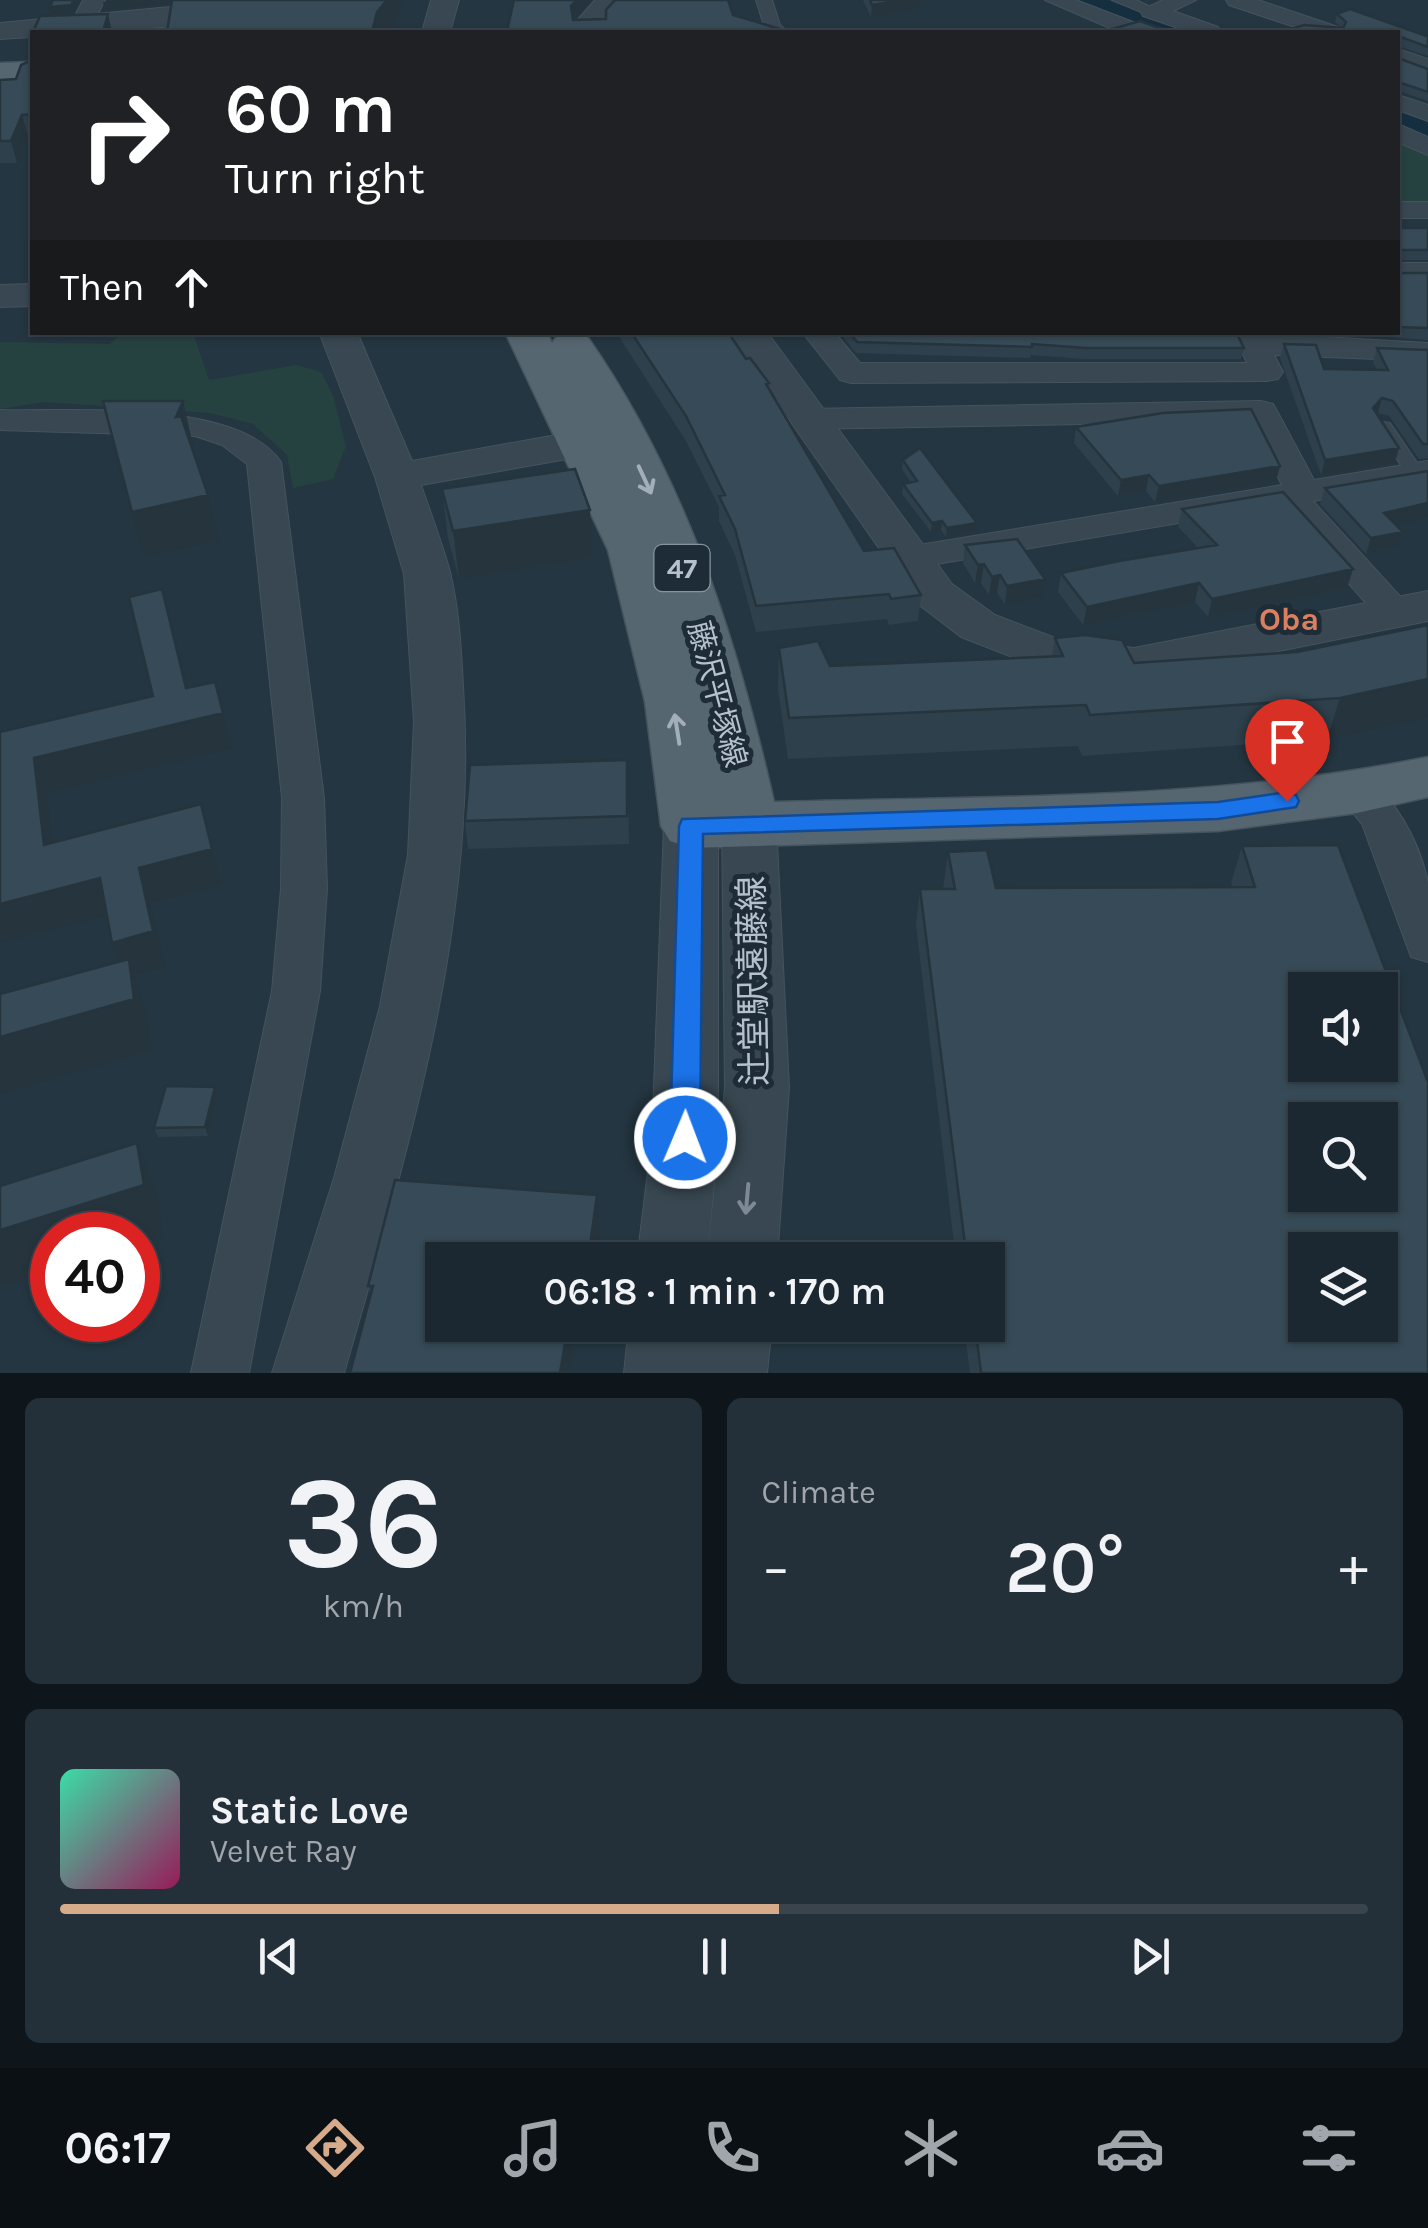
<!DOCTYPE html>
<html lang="en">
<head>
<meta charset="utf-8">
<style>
  :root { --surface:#1b2831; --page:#243039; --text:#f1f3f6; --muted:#a0a6ab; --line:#39444d; --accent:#d6ab8b }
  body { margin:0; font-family:Karla,"Noto Sans JP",sans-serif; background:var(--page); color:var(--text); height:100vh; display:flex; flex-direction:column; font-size:38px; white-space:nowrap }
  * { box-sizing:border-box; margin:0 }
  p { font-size:32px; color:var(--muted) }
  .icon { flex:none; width:55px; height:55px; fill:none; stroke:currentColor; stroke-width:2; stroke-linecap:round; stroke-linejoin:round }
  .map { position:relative; height:1373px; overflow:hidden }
  .panel { display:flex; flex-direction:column; gap:25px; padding:25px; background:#0f161b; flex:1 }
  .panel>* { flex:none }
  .guide { position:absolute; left:30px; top:30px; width:1370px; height:305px; border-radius:0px; box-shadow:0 2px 8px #0004,0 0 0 2px var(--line); background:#202124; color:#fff; overflow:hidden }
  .controls { position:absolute; left:1288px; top:972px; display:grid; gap:20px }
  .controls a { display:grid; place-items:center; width:110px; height:110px; border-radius:0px; background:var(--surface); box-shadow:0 2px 8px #0004,0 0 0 2px var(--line); font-size:50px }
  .speed { position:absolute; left:30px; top:1212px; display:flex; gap:20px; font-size:50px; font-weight:700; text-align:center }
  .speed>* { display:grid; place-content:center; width:130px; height:130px; border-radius:50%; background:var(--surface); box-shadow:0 2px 8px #0004,0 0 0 2px var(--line); line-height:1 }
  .speed .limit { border:15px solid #d22; background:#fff; color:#111 }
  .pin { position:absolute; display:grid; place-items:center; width:85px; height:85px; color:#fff; margin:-102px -42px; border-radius:50% 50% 50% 0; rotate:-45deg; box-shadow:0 0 10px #0007 }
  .pin .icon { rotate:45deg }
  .me { position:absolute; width:110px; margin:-55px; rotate:1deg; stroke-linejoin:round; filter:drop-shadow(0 0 8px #0008) }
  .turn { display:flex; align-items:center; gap:35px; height:210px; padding:0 30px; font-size:45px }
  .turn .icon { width:130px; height:130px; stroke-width:2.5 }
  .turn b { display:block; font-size:70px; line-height:85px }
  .then { display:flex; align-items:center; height:95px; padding:0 30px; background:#0003; gap:20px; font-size:38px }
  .big { font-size:75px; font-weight:600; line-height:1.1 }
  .panel .card { flex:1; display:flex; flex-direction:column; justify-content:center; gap:15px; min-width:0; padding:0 35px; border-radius:15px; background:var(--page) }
  .panel .dial { align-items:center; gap:0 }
  .dial b { font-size:130px; line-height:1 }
  .song { display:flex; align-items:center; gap:30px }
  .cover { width:120px; height:120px; border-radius:15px; background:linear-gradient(135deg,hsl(160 70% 55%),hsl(330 70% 35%)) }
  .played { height:10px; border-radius:5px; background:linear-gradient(90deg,var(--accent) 55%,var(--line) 55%) }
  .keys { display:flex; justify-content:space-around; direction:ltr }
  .heat { display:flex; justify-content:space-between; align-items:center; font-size:55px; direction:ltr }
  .panel .tiles { flex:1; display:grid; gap:25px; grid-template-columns:1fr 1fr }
  .card:last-child { grid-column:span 2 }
  .trip { position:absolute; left:425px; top:1242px; width:580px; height:100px; border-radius:0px; background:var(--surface); box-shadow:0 2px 8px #0004,0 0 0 2px var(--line); font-weight:600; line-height:100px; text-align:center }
  .dock { display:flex; height:160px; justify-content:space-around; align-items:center; background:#0b1014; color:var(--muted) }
  .dock .icon { width:70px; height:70px }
  .dock .active { color:var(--accent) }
  .dock b { font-size:45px; color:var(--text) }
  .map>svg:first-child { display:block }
</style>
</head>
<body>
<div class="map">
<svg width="1428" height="1373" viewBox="0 0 1428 1373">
  <rect width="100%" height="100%" fill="#243641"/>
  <path fill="#264240" d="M 1398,139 L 1428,150 L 1428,203 L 1398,203 Z
    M 122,333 L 188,333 L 194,336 L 209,380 L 297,365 L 321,372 L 333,396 L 346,446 L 333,479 L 293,488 L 287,455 L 253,424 L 210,413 L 44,402 L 0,409 L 0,342 L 110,344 Z"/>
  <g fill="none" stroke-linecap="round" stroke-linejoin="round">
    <path fill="#162f40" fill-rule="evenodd" d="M 1057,0 L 1107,0 L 1178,24 L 1183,32 L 1133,32 L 1062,7 Z
      M 1398,107 L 1428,118 L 1428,144 L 1398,133 Z"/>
    <g stroke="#45535d" stroke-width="2">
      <path id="service" d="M 1384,422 L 1390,423 L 1424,473 L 1421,477 L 1409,477 L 1406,473 L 1376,427 Z"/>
    </g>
    <g stroke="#45535d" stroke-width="2">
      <path id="pedestrian" d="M 756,0 L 772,0 L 780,25 L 788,32 L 766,32 Z
        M 1112,0 L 1136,0 L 1159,11 L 1151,16 Z"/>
    </g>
    <g stroke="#45535d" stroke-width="2">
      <path id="minor" d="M 83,0 L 105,0 L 90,29 L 82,31 L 71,24 Z
        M 1045,0 L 1076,0 L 1146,27 L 1149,32 L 1119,32 Z
        M 1163,0 L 1196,0 L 1173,11 L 1218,27 L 1221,32 L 1190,32 L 1143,16 L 1140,11 Z
        M 1226,0 L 1258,0 L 1338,27 L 1341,32 L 1310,32 L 1229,5 Z
        M 1398,49 L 1428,59 L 1428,74 L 1398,64 Z
        M 1398,95 L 1428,105 L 1428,121 L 1398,110 Z
        M 1398,124 L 1428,137 L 1428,155 L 1398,142 Z
        M 1398,202 L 1428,202 L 1428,218 L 1398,218 Z
        M 1398,263 L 1428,263 L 1428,281 L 1398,281 Z
        M 802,332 L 834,332 L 860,363 L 1247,363 L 1233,332 L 1428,343 L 1428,361 L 1274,355 L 1283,372 L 1278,379 L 1267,381 L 851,383 L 840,380 Z
        M 1261,401 L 1273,404 L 1277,411 L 1314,480 L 1428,461 L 1428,481 L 1313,501 L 1407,604 L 1413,612 L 1407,620 L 1394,624 L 1381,620 L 1280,506 L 907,569 L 894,566 L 889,558 L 894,550 L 907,547 L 1282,485 L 1250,421 L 806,429 L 794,426 L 790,419 L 794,412 L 806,409 Z
        M 0,410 C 73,412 237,398 281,462 L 324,798 L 327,889 L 320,991 L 249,1373 L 191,1373 L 272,991 L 281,889 L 282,798 L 247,464 L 222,445 L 195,436 L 0,430 Z
        M 1357,777 C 1394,788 1421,847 1428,883 C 1428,908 1428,937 1428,962 L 1411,957 L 1362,824 L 1336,792 L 1342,781 Z"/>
    </g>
    <g stroke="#45535d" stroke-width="2">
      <path id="tertiary" d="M 245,0 L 300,0 L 296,6 C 211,27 120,32 32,32 L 32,37 L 0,39 L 0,23 Z
        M 431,0 L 459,0 L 450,32 L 422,32 Z
        M 595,0 L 624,0 L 603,24 L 604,32 L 576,32 L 575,23 Z
        M 32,284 L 32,306 L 0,307 L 0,285 Z
        M 319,332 L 357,332 L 412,461 L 584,430 L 599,434 L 605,443 L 599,452 L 584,456 L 421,485 C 431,514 442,543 450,572 C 459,609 461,649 463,686 C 479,921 408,1149 344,1373 L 272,1373 L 334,1178 L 380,1006 L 408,855 L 414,722 L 404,574 L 375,477 Z
        M 728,332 L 767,332 L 952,584 L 995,615 L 1058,639 L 1134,648 L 1428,591 L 1428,621 L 1134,680 L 1033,665 L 961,637 L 918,604 Z
        M 749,803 L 768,808 L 776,822 L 789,1088 L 777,1260 L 707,1260 L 725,1088 L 722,822 L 730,808 Z
        M 691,806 L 710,812 L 718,826 L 718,1139 L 707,1260 L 637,1260 L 652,1139 L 664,826 L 672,812 Z
        M 629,1325 L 772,1325 L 767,1373 L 624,1373 Z"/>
    </g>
    <g stroke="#45535d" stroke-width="3">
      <path id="primary" d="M 32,62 L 32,82 L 0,83 L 0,63 Z
        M 505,332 L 547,332 L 552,343 L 557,336 L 571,332 L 587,336 C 685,477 736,636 774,802 C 993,796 1213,801 1428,757 L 1428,797 L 1357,813 L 1218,831 L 691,848 L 670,841 L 661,826 L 645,702 L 608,550 Z"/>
    </g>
    <use href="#service" fill="#384751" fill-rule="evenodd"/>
    <use href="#pedestrian" fill="#384751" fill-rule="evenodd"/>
    <use href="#minor" fill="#384751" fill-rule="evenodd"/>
    <use href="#tertiary" fill="#384751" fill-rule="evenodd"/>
    <use href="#primary" fill="#566671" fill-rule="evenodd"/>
  </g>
  <path fill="#2e404b" d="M 863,0 L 921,0 L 920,9 L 871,17 Z
    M 1337,14 L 1426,36 L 1428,35 L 1428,56 L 1341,27 L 1335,22 Z
    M 32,35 L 32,136 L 28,136 L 17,163 L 0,163 L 0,80 L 16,79 L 30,61 Z
    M 1398,58 L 1428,69 L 1428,101 L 1399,91 Z
    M 1398,228 L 1428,228 L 1428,260 L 1398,260 L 1398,273 L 1428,273 L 1428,340 L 1361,335 L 1359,332 L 1398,332 Z
    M 616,332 L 728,332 L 769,390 L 864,551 L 921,595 L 918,621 L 889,625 L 887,619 L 756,632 L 735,555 L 719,521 L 719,507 L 686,441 Z
    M 844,332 L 1236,332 L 1244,348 L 1241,359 L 1084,359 L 1031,355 L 1030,358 L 856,353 L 844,338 Z
    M 1284,344 L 1324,369 L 1377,370 L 1373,362 L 1377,348 L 1428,350 L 1428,458 L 1419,459 L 1389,416 L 1378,413 L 1377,414 L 1395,463 L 1321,475 L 1280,358 Z
    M 1076,427 L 1276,482 L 1155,502 L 1146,491 L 1118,496 L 1074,443 Z
    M 903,460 L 977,523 L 976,532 L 946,537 L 941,530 L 931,532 L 902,494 L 903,484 L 911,483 L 902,469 Z
    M 1325,488 L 1396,525 L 1398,547 L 1366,554 L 1320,504 Z
    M 442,489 L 592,558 L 459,579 L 448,538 Z
    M 1182,509 L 1347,588 L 1208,617 L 1195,602 L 1083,625 L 1058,592 L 1061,573 L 1198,548 L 1178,527 Z
    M 965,545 L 1042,598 L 1005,605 L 997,593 L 989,595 L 981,583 L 975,583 L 963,563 Z
    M 1428,625 L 1327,739 L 1082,756 L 1078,746 L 788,759 L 778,689 L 779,648 L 830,666 L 1052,656 L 1055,638 L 1134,663 L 1297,652 Z
    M 628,789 L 629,844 L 468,849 L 465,821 Z
    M 1242,846 L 1428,1373 L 970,1373 L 964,1325 L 988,1325 L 988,1260 L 956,1260 L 916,925 L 920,889 L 943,889 L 948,852 L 996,888 L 1233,887 L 1231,883 Z
    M 218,1096 L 208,1136 L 158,1137 L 154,1128 Z
    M 395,1180 L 597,1195 L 601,1235 L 597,1260 L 442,1260 L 442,1325 L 587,1325 L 585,1340 L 576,1339 L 570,1373 L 350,1373 L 370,1296 L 368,1286 Z"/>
  <path fill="#26343d" d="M 74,0 L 81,0 L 73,12 L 52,14 L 50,7 Z
    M 123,0 L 205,0 L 104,9 L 103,2 Z
    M 387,0 L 404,0 L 391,32 L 372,32 L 377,12 Z
    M 577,0 L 591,0 L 572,21 L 571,6 Z
    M 904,0 L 921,0 L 920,9 L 871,17 L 872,5 Z
    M 108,14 L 112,32 L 103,32 Z
    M 22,115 L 28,136 L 17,163 L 11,141 Z
    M 1382,398 L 1378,413 L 1369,423 L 1373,408 Z
    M 183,401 L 193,445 L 186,462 L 176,417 Z
    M 1399,448 L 1395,463 L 1321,475 L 1325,460 Z
    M 1280,466 L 1276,482 L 1155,502 L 1159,486 Z
    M 1149,475 L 1146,491 L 1118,496 L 1121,480 Z
    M 208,495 L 219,540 L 144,557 L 132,512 Z
    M 1428,503 L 1428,517 L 1379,528 L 1384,513 Z
    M 590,510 L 592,558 L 459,579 L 453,531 Z
    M 942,521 L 941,530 L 931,532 L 932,523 Z
    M 977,523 L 976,532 L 946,537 L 947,528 Z
    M 1403,532 L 1398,547 L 1366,554 L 1371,538 Z
    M 984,564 L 981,583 L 975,583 L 978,565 Z
    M 1353,569 L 1347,588 L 1208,617 L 1212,599 Z
    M 1000,575 L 997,593 L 989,595 L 992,577 Z
    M 1045,579 L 1042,598 L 1005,605 L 1007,586 Z
    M 1199,583 L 1195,602 L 1083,625 L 1087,607 Z
    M 162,589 L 194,720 L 223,713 L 232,748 L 47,793 L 57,880 L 44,845 L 34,758 L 194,720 Z
    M 1428,679 L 1428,717 L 1327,739 L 1340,698 Z
    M 201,804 L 221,884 L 150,903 L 165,967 L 134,975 L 146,1010 L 151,1050 L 0,1094 L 0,1037 L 124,978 L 112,943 L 139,868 Z
    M 100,878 L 112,914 L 0,943 L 0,904 Z
    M 215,1087 L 218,1096 L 208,1136 L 205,1127 Z
    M 137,1143 L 156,1193 L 163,1235 L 138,1243 L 138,1235 L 52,1235 L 52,1270 L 0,1287 L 0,1230 Z
    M 597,1195 L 601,1235 L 597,1260 L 588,1260 Z
    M 568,1325 L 574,1325 L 576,1339 L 570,1373 L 560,1373 Z"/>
  <path fill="#364b57" stroke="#26343d" stroke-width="2.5" fill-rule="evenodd" d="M 53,0 L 74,0 L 71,5 L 50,7 Z
    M 172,0 L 387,0 L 377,12 L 372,32 L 167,32 Z
    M 514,0 L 577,0 L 571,6 L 573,20 L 606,19 L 606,10 L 615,0 L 728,0 L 733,15 L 780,29 L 779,32 L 494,32 L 507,31 Z
    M 870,0 L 904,0 L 872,5 Z
    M 1350,9 L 1426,36 L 1428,35 L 1428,47 L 1401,37 L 1398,40 L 1398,32 L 1283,32 L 1304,25 L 1343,28 L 1346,22 L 1337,14 Z
    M 108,14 L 103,32 L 33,32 L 40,16 Z
    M 1140,21 L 1171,32 L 1102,32 Z
    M 32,35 L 32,114 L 22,115 L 11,141 L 0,141 L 0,80 L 16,79 L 21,65 L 30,61 L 30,41 Z
    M 1398,58 L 1428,69 L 1428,92 L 1401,83 L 1398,86 Z
    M 1398,228 L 1428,228 L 1428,250 L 1398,250 L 1398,273 L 1428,273 L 1428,328 L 1398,327 Z
    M 631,332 L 728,332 L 746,359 L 750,358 L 769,383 L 766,384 L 864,551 L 894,548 L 921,595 L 891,599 L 889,594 L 756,606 L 735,529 L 719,496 L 725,495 L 686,416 Z
    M 849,332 L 1236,332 L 1244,348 L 1086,348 L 1032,344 L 1032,347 L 857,342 Z
    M 1284,344 L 1316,345 L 1324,369 L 1388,370 L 1377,348 L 1428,350 L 1428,444 L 1423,444 L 1393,401 L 1382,398 L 1373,408 L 1399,448 L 1325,460 Z
    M 103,401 L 183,401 L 176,417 L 181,416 L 208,495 L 132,512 Z
    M 1251,409 L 1280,466 L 1159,486 L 1149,475 L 1121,480 L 1076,427 L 1163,413 Z
    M 920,448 L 977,523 L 947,528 L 942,521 L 932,523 L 903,484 L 917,481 L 903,460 Z
    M 575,469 L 590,510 L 453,531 L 442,489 Z
    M 1428,471 L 1428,503 L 1384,513 L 1403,532 L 1371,538 L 1325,488 Z
    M 1283,492 L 1353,569 L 1212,599 L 1199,583 L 1087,607 L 1061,573 L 1119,561 L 1217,545 L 1182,509 Z
    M 1017,539 L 1045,579 L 1007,586 L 1000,575 L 992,577 L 984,564 L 978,565 L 965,545 Z
    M 162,589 L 186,688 L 215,682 L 223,713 L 34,758 L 44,845 L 201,804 L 212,849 L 139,868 L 153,931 L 112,943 L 100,878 L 0,904 L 0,732 L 153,696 L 129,597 Z
    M 1428,625 L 1428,679 L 1340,698 L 1090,715 L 1086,705 L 789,718 L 779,648 L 818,641 L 830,666 L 1063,656 L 1055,638 L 1085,635 L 1122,640 L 1134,663 L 1297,652 Z
    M 627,760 L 627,816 L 465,821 L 470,765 Z
    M 1338,845 L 1428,1082 L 1428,1373 L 981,1373 L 975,1325 L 988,1325 L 988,1260 L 967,1260 L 920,889 L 955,889 L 948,852 L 987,850 L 996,888 L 1255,887 L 1242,846 ZM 1305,990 L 1380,990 L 1380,1065 L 1305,1065 ZM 1305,1120 L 1380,1120 L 1380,1195 L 1305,1195 ZM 1305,1250 L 1380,1250 L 1380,1325 L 1305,1325 Z
    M 129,959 L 134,999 L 0,1037 L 0,994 Z
    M 166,1086 L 215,1087 L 205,1127 L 154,1128 Z
    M 137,1143 L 144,1185 L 0,1230 L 0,1186 Z
    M 395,1180 L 597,1195 L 588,1260 L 442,1260 L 442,1325 L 568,1325 L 560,1373 L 350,1373 L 373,1286 L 368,1286 Z"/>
  <defs><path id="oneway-shaft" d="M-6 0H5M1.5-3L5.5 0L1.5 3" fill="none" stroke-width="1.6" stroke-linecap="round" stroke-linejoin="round" transform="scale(2.5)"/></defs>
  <g stroke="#a2afb9">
    <use href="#oneway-shaft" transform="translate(645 480) rotate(65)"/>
    <use href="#oneway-shaft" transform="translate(677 729) rotate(-99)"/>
  </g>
  <use stroke="#7d8a94" href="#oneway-shaft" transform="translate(747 1199) rotate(95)"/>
  <path fill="#1a73e8" stroke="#114b97" stroke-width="2.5" d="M 1287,792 L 1296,795 L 1299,801 L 1296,807 L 1218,819 L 703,834 L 700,1138 L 695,1147 L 685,1151 L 674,1147 L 670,1138 L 679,826 L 682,819 L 1218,802 Z"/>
  <g text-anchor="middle" stroke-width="10" stroke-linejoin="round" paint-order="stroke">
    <rect fill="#1d2c36" stroke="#87949e" stroke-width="2.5" x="654.5" y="545" width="55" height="46" rx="8"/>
    <g font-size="28" font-weight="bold" fill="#b5c1cb">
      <text x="682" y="578">47</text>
    </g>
    <g font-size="30" fill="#b5c1cb" stroke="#1d2c36">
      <text transform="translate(717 694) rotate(75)" y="10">藤沢平塚線</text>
    </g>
    <g font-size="32" font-weight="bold" fill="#da7f60" stroke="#1d2c36">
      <text x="1289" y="630">Oba</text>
    </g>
    <g font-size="35" fill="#b5c1cb" stroke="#1d2c36">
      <text transform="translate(753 981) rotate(-91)" y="12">辻堂駅遠藤線</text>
    </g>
  </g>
</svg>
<div class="controls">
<a><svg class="icon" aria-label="sound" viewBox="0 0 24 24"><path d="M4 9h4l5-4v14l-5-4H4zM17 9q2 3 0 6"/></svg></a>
<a><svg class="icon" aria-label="search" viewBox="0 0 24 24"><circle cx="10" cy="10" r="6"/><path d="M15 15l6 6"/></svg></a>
<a><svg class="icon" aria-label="layers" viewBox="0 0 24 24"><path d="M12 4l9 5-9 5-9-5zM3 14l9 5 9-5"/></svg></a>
</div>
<div class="speed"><div class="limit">40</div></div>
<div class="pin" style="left:1287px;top:801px;background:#d93025"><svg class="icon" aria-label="arrive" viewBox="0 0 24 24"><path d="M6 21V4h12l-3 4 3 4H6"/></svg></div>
<svg class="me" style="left:685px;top:1138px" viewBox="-20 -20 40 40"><circle r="17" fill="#1a73e8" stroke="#fff" stroke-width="3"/><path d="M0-11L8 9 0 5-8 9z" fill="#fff"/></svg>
<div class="trip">06:18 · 1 min · 170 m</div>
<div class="guide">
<div class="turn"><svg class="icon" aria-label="right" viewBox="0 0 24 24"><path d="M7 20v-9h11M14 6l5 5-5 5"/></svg><div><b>60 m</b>Turn right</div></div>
<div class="then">Then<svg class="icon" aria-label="ahead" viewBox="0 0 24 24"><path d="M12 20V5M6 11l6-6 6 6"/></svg></div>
</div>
</div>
<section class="panel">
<div class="tiles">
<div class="card dial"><b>36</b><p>km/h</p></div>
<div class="card"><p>Climate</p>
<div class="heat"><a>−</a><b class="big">20°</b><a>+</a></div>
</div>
<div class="card">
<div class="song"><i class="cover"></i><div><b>Static Love</b><p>Velvet Ray</p></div></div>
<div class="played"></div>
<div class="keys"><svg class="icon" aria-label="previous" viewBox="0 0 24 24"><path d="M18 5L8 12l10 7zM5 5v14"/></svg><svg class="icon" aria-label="pause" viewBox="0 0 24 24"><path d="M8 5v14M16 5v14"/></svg><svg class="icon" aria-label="next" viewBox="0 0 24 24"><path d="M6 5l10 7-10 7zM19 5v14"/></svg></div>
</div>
</div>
</section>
<nav class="dock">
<b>06:17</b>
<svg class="icon active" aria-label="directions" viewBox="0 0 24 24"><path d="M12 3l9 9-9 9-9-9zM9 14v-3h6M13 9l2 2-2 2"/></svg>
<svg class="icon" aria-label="music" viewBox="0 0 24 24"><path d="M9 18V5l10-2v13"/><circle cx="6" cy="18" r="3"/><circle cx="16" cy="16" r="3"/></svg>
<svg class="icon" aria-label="phone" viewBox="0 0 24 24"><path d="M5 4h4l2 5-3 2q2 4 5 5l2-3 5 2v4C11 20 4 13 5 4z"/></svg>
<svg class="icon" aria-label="climate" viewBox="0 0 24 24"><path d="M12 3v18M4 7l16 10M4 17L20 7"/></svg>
<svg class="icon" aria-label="car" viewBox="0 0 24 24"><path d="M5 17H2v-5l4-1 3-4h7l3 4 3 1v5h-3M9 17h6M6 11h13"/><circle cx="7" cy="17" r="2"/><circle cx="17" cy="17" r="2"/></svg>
<svg class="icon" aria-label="filters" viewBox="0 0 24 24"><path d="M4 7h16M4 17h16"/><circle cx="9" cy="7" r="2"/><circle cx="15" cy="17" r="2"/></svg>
</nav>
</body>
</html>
